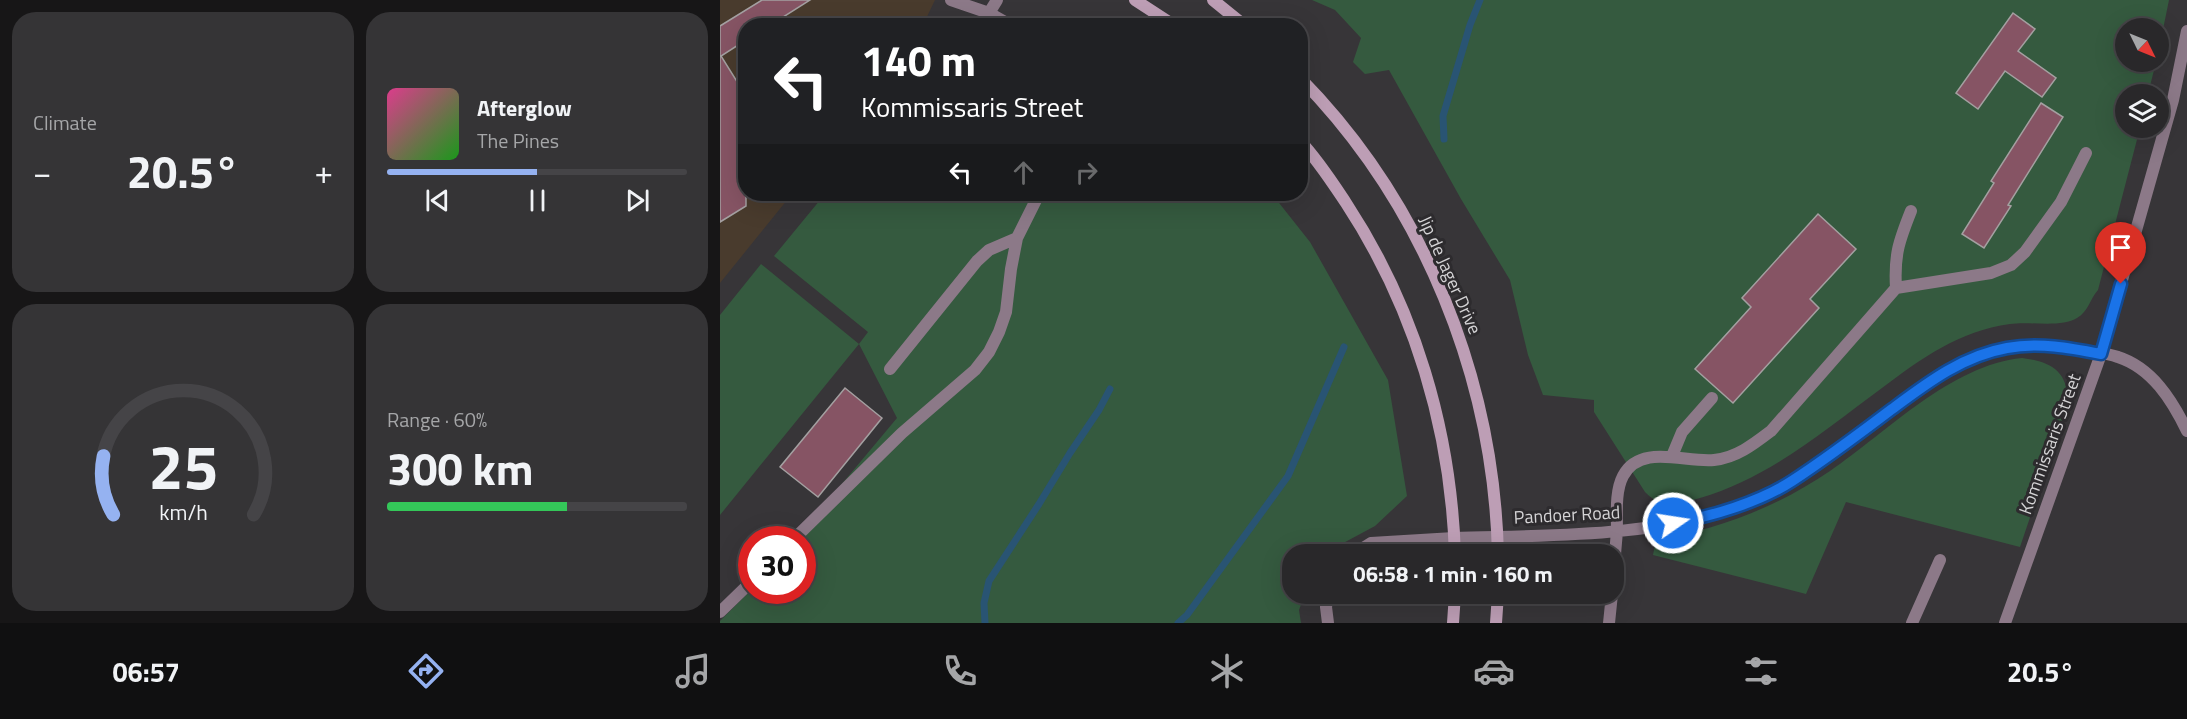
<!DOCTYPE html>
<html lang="en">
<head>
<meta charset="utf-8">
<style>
  :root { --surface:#29282a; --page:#353436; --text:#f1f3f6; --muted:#a5a6a8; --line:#454447; --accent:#95b2f1 }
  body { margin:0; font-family:"Titillium Web",sans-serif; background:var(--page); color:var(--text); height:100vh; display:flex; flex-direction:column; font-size:22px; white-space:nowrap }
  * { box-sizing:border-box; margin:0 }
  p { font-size:20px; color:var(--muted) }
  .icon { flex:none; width:33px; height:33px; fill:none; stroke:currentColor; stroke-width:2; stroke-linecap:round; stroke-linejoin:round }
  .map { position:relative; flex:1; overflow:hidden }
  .sheet { display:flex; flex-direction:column; gap:12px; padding:12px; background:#171617; width:720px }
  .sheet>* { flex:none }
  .top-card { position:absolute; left:18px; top:18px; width:570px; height:183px; border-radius:24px; box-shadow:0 6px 24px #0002,0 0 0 2px var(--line); background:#202124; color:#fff; overflow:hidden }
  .needle { width:39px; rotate:133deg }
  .tools { position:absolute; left:1395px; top:18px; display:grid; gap:12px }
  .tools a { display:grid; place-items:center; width:54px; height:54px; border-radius:50%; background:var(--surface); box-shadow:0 6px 24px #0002,0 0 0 2px var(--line); font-size:30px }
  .speed { position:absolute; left:18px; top:526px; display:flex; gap:12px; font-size:30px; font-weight:700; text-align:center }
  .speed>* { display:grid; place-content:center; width:78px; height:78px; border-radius:50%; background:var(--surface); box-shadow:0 6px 24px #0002,0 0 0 2px var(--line); line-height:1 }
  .speed .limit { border:9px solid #d22; background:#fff; color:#111 }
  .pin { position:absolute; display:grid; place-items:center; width:51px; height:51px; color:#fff; margin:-62px -26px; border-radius:50% 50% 50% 0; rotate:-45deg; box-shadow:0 0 6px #0007 }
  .pin .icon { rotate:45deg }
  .me { position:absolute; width:66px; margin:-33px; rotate:77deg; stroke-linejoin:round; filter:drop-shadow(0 0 4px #0008) }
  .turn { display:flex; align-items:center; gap:21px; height:126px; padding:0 24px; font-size:27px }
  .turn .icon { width:78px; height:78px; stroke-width:2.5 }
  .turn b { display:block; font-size:42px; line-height:51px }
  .lanes { display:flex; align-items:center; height:57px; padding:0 24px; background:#0003; justify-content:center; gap:30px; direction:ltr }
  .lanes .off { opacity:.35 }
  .big { font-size:45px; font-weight:700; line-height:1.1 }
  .sheet .widget { flex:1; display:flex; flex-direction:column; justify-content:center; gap:9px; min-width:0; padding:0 21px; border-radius:24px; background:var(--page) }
  .sheet .dial { align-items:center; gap:0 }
  .dial svg { height:156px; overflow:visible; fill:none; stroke:var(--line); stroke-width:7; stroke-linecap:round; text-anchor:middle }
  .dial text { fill:var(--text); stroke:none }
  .song { display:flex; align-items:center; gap:18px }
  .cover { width:72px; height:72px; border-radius:9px; background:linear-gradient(135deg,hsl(330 70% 55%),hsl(120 70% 35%)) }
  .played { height:6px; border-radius:3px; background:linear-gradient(90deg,var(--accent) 50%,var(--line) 50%) }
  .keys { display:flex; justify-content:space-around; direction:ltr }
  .heat { display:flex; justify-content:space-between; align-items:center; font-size:33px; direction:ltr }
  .charge { height:9px; border-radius:4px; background:linear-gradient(90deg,#34c759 60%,var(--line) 0) }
  .sheet .tiles { flex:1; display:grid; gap:12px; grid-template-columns:repeat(2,1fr) }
  .trip { position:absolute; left:562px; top:544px; width:342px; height:60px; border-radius:24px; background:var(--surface); box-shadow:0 6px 24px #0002,0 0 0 2px var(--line); font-weight:700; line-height:60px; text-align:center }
  .tabs { display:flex; height:96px; justify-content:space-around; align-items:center; background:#101011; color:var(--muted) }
  .tabs .icon { width:42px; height:42px }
  .tabs .selected { color:var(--accent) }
  .tabs b { font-size:27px; color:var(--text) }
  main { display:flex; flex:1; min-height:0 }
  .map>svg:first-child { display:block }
</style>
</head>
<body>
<main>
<section class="sheet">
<div class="tiles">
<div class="widget"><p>Climate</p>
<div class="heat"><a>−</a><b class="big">20.5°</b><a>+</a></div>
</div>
<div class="widget">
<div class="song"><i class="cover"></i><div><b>Afterglow</b><p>The Pines</p></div></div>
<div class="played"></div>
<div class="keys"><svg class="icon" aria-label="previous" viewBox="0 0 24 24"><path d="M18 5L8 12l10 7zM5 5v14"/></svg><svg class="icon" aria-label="pause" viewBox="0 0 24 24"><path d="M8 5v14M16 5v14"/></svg><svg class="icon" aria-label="next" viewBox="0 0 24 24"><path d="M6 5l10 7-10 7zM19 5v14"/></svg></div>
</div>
<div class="widget dial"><svg viewBox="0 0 100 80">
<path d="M14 69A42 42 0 1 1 86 69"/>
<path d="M14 69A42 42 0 0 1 9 39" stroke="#95b2f1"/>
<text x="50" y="56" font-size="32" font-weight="700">25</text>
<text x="50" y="72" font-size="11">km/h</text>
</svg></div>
<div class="widget"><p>Range · 60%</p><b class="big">300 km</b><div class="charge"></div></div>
</div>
</section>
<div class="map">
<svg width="1467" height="623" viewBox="0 0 1467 623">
  <rect width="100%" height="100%" fill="#373538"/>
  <path fill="#493b2d" d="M 0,0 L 215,0 L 203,25 L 26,26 L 26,194 L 72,194 L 0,283 Z"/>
  <path fill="#355a3f" d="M 592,0 L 1449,0 L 1439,49 L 1438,28 L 1406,28 L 1406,62 L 1436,62 L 1428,94 L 1406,94 L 1406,128 L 1420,128 L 1378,290 C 1370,299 1368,312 1357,318 C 1342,328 1309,321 1290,324 C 1239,331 1202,358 1162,388 C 1105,430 1049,478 980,498 C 969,501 956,506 944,504 C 937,502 931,498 925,492 L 874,412 L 874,400 L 823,395 L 808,355 L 790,280 L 741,199 L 669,70 L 645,74 L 633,62 L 641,38 L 615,10 Z
    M 105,194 L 552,194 L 590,242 L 668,380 L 687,496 L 655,526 L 601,555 L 573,555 L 573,594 L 585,594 L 579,610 L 581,623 L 0,623 L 0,621 L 31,590 L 82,591 L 82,540 L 75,540 L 177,418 L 139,344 L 0,515 L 0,315 L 41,264 L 139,344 L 148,332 L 54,256 Z
    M 1302,358 C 1335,362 1352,375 1346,411 L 1300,547 L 1126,502 L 1086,594 L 933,555 L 936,540 C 999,529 1057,507 1110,471 C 1167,432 1231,365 1302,358 Z"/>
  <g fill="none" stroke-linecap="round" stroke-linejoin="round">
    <path stroke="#295473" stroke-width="7" d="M 724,139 L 723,116 L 750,25 L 760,0
      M 265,623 L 264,603 L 269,581 L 319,504 L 350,453 L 379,410 L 390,389
      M 458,623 L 467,615 L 568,476 L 624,347"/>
  </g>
  <path fill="#865464" stroke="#a4a0a1" stroke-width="1.5" d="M 42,0 L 90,0 L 49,26 L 26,26 L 26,40 L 1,56 L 26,96 L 26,206 L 0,222 L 0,26 Z
    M 1293,13 L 1315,29 L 1298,51 L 1336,78 L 1322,97 L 1285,71 L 1258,109 L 1236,93 Z
    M 1321,103 L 1343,117 L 1288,205 L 1291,206 L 1264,248 L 1242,234 L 1274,183 L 1271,181 Z
    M 1098,214 L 1136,249 L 1090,299 L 1099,308 L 1013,403 L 975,369 L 1031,307 L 1022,298 Z
    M 125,388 L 162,418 L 98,497 L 60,467 Z"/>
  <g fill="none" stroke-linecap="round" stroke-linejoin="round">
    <path stroke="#8c7988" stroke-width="12" d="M 231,0 L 269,13 L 292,26
      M 269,13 L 277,0
      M 1176,288 C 1174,255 1179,241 1191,211
      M 170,369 L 257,261 L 269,250 L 297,238
      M 952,456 L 962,432 L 992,398
      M 897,531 C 897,514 895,491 903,476 C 920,443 965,463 994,460 C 1016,458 1034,444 1051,431 L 1176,288 L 1271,273 L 1291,265 L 1305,252 L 1341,202 L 1366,153
      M 73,540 L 182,433 L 255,370 L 269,352 L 279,332 L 286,312 L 291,269 L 297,238 L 319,194
      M 632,555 L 651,543 L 734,538
      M 608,594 L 606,607 L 608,623
      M 0,612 L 32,581
      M 1192,623 L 1220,560"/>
    <path stroke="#8c7988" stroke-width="12" d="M 734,538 C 830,535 930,538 1022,505 C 1080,484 1129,441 1178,405 C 1212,380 1243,357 1285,348 C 1311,343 1336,346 1362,350 C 1373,352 1387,353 1398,357 C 1432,368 1452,400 1467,431
      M 894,566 L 897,531
      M 889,623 L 892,594
      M 1285,623 L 1381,354 L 1453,100 L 1467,31"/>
    <path stroke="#bd9eb5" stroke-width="12" d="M 415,0 L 455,26
      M 493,0 L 525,26
      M 580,78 C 704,204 774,379 778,555
      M 580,141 C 598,160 612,182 626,203 C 695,308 731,430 735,555
      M 733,623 L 735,594
      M 776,623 L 778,594"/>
  </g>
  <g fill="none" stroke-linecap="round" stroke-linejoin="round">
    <g stroke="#114b97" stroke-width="15">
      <path id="route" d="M 953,523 C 990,517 1040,502 1072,481 C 1106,459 1139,434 1172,409 C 1207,383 1242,356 1287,348 C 1319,342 1350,348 1381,354 L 1401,284"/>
    </g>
    <use href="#route" stroke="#1a73e8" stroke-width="10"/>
  </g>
  <g text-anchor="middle" stroke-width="6" stroke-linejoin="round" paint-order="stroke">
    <g font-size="18" fill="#d4d3d5" stroke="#2d2b2e">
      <text transform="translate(730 275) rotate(66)" y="6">Jip de Jager Drive</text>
      <text transform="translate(1330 444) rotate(-70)" y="6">Kommissaris Street</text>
      <text transform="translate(847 515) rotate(-3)" y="6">Pandoer Road</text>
    </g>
  </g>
</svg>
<div class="tools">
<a><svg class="needle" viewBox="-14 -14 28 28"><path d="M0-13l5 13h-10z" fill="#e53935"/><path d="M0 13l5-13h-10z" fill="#a5a6a8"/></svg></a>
<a><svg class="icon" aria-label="layers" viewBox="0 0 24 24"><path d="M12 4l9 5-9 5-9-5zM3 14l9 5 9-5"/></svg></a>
</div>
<div class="speed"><div class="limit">30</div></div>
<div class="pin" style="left:1401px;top:284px;background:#d93025"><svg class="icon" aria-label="arrive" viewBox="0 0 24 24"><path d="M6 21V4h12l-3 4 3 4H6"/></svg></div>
<svg class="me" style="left:953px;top:523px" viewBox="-20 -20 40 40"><circle r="17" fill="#1a73e8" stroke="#fff" stroke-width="3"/><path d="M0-11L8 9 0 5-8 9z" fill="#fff"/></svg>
<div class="trip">06:58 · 1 min · 160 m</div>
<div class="top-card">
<div class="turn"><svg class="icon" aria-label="left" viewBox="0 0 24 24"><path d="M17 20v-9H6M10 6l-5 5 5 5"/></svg><div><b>140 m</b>Kommissaris Street</div></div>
<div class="lanes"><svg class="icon" aria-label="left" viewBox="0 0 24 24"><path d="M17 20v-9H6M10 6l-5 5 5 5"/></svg><svg class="icon off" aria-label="ahead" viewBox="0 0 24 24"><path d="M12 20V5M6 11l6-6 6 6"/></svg><svg class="icon off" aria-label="right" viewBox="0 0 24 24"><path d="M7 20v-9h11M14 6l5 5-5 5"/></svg></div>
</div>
</div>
</main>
<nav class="tabs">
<b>06:57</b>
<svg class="icon selected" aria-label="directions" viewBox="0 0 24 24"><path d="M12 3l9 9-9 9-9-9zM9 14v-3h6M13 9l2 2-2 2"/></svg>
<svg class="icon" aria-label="music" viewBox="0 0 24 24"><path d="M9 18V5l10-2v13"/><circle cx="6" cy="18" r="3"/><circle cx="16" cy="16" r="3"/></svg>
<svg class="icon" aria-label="phone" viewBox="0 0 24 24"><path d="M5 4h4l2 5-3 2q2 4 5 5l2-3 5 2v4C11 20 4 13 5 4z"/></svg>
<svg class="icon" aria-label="climate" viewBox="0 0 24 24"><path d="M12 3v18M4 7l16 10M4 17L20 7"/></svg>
<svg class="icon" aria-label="car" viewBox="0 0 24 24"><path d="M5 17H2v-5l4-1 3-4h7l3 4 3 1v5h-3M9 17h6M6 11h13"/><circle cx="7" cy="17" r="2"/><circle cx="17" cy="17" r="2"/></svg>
<svg class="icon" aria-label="filters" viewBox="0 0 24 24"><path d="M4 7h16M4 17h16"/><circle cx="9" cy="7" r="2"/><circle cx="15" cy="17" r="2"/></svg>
<b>20.5°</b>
</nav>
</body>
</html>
